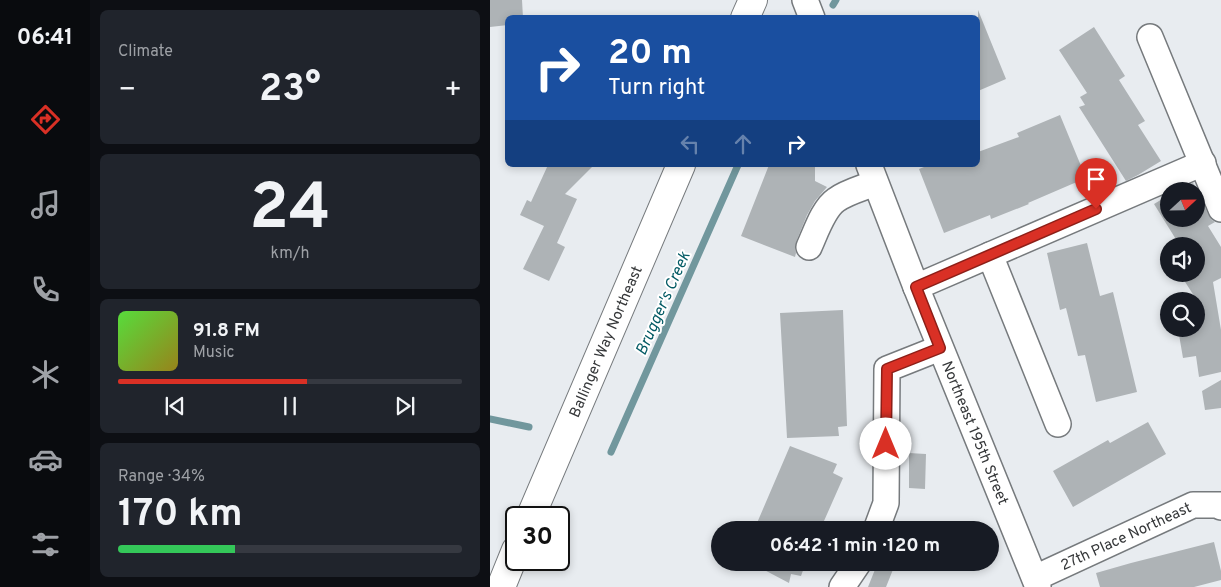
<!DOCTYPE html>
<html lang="en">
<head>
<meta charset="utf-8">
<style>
  :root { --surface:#171b24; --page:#20242c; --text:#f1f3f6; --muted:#9ea1a6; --line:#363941; --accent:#d93025 }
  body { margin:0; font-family:Overpass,sans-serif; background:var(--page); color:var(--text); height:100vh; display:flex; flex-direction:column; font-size:19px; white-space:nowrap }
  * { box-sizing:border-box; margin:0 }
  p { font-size:16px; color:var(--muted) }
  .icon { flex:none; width:28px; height:28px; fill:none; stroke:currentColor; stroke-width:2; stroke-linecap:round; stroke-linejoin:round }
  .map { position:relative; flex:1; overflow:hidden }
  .drawer { display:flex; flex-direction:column; gap:10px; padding:10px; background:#0d0f14; width:400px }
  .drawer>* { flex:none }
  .top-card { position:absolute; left:15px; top:15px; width:475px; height:152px; border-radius:8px; box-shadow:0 2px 8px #0003; background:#1a4fa0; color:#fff; overflow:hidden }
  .needle { width:32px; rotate:68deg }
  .controls { position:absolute; left:670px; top:182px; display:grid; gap:10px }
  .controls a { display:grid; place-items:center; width:45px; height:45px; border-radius:50%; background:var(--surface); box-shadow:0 2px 8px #0003; font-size:25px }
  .speed { position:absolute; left:15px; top:506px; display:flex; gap:10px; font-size:25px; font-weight:700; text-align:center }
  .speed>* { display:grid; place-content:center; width:65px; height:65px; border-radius:50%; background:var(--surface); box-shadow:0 2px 8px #0003; line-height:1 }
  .speed .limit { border:2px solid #111; border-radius:8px; background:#fff; color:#111 }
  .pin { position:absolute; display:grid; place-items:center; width:42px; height:42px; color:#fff; margin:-51px -21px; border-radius:50% 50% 50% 0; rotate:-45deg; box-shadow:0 0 5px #0007 }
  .pin .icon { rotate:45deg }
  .me { position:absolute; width:55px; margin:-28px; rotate:0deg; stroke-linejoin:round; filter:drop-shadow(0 0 4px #0008) }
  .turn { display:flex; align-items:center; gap:18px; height:105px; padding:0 20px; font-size:22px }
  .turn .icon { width:65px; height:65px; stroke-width:2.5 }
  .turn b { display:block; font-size:35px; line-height:42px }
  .lanes { display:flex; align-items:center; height:48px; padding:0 20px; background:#0003; justify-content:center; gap:25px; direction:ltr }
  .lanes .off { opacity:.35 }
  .big { font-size:38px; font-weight:700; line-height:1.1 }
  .drawer .tile { flex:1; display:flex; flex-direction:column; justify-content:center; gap:8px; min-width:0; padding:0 18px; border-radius:8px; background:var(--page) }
  .drawer .dial { align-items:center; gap:0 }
  .dial b { font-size:65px; line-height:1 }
  .song { display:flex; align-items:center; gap:15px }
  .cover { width:60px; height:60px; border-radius:8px; background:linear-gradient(135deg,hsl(110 70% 55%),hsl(50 70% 35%)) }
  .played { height:5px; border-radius:2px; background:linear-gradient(90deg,var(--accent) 55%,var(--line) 55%) }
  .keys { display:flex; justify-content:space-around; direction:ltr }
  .heat { display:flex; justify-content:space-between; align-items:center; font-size:28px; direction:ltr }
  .charge { height:8px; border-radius:4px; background:linear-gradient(90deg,#34c759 34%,var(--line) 0) }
  .trip { position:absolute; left:221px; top:521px; width:288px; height:50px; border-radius:25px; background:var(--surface); box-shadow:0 2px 8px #0003; font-weight:700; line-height:50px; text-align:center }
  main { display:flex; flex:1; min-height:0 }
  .menu { display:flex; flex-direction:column; width:90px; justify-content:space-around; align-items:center; background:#090b0e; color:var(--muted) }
  .menu .icon { width:35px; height:35px }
  .menu .active { color:var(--accent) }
  .menu b { font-size:22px; color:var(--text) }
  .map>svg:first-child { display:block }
</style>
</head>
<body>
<main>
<nav class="menu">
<b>06:41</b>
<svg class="icon active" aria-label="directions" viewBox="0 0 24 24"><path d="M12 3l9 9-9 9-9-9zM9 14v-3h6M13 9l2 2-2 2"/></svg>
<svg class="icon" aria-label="music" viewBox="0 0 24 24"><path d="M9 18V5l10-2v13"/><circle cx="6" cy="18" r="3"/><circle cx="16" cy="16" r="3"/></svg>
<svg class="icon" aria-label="phone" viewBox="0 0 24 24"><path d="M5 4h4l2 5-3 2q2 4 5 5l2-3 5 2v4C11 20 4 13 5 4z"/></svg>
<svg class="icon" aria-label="climate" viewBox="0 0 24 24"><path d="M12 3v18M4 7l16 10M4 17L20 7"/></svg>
<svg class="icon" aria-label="car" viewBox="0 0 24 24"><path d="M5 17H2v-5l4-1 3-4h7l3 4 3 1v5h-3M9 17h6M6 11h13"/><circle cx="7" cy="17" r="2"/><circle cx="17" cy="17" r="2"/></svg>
<svg class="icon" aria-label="filters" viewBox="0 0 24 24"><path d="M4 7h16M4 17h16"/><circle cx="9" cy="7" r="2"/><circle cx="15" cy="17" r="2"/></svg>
</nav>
<section class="drawer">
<div class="tile"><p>Climate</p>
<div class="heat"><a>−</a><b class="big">23°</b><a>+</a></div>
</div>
<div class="tile dial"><b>24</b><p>km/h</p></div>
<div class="tile">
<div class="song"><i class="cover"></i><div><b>91.8 FM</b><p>Music</p></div></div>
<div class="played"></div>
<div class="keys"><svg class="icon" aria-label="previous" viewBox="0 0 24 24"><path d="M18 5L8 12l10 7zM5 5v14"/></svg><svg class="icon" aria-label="pause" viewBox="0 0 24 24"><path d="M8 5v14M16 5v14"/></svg><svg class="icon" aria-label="next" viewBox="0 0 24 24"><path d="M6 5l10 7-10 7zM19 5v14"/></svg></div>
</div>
<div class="tile"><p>Range · 34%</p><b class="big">170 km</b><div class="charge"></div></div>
</section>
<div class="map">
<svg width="731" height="587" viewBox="0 0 731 587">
  <rect width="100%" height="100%" fill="#e8ecf0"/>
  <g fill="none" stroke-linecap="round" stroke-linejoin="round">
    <path stroke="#71979d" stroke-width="7" d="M 343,5 L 346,0
      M 0,419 L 39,427
      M 121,452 L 248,165"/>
  </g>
  <path fill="#aeb3b6" d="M 0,0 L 32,0 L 33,18 L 18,18 L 18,25 L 0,27 Z
    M 488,10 L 516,79 L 488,91 Z
    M 604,27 L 635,76 L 629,80 L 655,121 L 648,125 L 671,161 L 648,175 L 636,181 L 589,107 L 595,105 L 590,97 L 597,93 L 569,50 Z
    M 570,115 L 596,178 L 538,203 L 539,204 L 501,219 L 500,215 L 454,233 L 429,169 L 439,165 L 488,165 L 488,152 L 529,137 L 527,133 Z
    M 58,165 L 104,165 L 75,194 L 87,199 L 67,243 L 75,247 L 59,281 L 33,269 L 54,226 L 30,215 L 37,200 L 41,202 Z
    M 279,165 L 325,165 L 325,181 L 337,187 L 325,201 L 317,215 L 306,242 L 305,248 L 306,253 L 305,257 L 251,236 Z
    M 703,183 L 707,189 L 718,214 L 722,220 L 725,222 L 718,226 L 731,247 L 731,278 L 723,282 L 731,330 L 731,372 L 709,377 L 706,356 L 693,358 L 688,329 L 706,329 L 706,299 L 690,274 L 706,274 L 706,246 L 679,246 L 679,256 L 674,249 L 687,241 L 664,204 L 679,195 L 679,219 L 706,219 L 706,191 L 685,191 Z
    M 597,243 L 610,296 L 623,292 L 647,392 L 606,402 L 595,355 L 588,356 L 576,308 L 570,310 L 557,253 Z
    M 353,310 L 357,426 L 348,427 L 349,436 L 297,438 L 290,313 Z
    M 731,380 L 731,408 L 715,410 L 712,391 Z
    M 658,422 L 676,454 L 583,507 L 563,471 L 618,440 L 620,443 Z
    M 300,446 L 347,464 L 343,473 L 353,478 L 330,530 L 264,530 Z
    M 419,453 L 436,454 L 435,489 L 419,488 Z
    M 724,542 L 731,571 L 731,580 L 704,587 L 610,587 L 606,573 L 641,563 Z
    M 259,562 L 316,562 L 311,576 L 301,574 L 299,583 Z
    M 388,562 L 406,562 L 396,587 L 378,587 Z"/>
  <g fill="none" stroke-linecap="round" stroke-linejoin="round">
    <g stroke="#767a7d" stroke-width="28">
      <g id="minor">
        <path d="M 315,0 L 322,18"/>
        <path d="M 660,37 L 731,209"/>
        <path id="s1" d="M 379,165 L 426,287 L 548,587"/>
        <path d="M 319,247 C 326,232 333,209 346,200 C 357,192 373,188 385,183"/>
        <path d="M 500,255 L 568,424"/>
        <path d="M 426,287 L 713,163"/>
        <path d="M 386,530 L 396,503 L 397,369 L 450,348"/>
        <path id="s2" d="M 545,578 L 703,505 L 730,505 L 731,507"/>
        <path d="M 352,587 L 369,562"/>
      </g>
    </g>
    <g stroke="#767a7d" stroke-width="30">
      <g id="major">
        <path d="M 255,18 L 263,0"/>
        <path id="s3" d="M 40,518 L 191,165"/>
        <path d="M 11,587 L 26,550"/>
      </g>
    </g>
    <use href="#minor" stroke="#fff" stroke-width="25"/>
    <use href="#major" stroke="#fff" stroke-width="28"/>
  </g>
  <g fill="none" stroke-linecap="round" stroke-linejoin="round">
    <g stroke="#8d1f18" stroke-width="12">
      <path id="route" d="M 396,444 L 397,369 L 450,348 L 426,287 L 606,209"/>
    </g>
    <use href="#route" stroke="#d93025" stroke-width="9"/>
  </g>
  <g text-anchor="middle" stroke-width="4" stroke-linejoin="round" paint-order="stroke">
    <g font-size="15" fill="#353739" stroke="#fff">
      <text dy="5" stroke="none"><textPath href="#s3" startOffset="192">Ballinger Way Northeast</textPath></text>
      <text dy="5" stroke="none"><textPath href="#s1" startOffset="288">Northeast 195th Street</textPath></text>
      <text dy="5" stroke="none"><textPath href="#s2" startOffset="100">27th Place Northeast</textPath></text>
    </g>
    <g font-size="16" font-style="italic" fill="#045b65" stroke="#fff">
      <text transform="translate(172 303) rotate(-66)" y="6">Brugger's Creek</text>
    </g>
  </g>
</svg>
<div class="controls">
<a><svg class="needle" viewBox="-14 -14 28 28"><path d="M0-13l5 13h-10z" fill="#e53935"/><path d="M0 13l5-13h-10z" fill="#9ea1a6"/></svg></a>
<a><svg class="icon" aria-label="sound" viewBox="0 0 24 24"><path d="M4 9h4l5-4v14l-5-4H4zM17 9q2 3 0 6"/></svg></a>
<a><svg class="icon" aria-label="search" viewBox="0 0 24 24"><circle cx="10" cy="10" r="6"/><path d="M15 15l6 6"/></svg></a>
</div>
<div class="speed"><div class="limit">30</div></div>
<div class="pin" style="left:606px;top:209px;background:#d93025"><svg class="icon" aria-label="arrive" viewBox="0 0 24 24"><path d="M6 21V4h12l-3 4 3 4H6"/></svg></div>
<svg class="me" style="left:396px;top:444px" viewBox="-20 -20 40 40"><circle r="19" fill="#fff"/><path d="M0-13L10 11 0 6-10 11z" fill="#d93025"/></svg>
<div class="trip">06:42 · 1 min · 120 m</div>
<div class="top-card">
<div class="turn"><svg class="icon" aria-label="right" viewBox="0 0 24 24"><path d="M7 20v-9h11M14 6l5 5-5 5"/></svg><div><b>20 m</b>Turn right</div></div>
<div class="lanes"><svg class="icon off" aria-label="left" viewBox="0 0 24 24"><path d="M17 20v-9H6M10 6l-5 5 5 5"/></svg><svg class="icon off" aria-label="ahead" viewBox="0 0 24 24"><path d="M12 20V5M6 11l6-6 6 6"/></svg><svg class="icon" aria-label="right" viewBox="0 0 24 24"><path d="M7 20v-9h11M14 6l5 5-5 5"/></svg></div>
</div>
</div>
</main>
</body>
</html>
